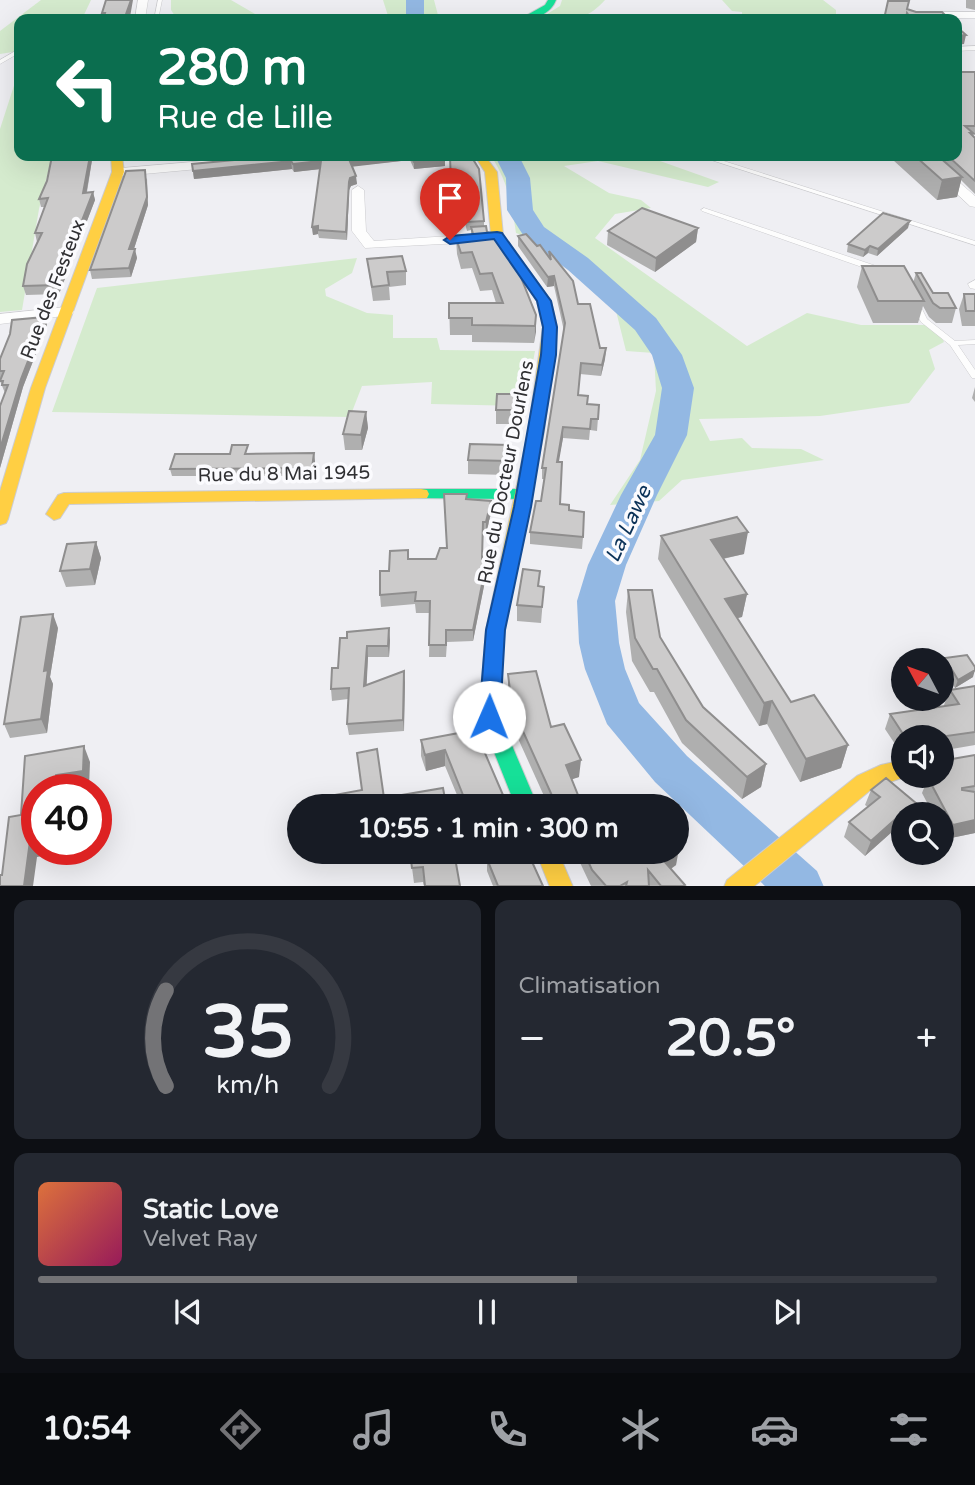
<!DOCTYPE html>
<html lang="fr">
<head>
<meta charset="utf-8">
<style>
  :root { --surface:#171b24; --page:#242831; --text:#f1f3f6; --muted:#9ea1a6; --line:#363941; --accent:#737376 }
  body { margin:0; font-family:"Varela Round",sans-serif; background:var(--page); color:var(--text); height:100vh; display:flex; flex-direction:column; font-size:26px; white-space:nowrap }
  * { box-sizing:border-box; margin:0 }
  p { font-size:23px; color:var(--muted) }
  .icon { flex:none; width:38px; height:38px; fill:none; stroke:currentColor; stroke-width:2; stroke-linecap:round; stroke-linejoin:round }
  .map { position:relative; height:886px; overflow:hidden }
  .details { display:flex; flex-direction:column; gap:14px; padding:14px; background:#0d0f14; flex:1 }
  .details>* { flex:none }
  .top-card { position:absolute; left:14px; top:14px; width:948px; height:147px; border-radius:14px; box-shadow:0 7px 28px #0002; background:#0b6e4f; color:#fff; overflow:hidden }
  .needle { width:46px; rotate:311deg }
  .tools { position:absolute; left:891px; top:648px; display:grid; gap:14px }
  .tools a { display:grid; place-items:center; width:63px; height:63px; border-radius:50%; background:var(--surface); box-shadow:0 7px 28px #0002; font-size:35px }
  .speed { position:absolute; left:21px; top:774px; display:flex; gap:14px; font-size:35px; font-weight:700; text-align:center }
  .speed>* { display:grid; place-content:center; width:91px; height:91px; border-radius:50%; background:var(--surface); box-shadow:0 7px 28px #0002; line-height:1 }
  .speed .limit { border:10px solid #d22; background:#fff; color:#111 }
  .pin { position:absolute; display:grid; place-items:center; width:60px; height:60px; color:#fff; margin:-72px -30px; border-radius:50% 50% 50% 0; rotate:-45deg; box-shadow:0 0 7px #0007 }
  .pin .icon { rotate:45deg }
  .me { position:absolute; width:77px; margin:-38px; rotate:1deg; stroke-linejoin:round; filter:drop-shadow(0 0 5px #0008) }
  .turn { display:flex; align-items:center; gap:24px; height:147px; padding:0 28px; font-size:32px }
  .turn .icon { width:91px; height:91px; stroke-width:2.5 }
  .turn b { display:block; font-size:49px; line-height:60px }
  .big { font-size:52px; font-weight:700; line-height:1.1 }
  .details .card { flex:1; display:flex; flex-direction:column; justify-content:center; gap:10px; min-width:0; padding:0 24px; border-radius:14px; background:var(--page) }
  .details .dial { align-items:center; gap:0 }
  .dial svg { height:182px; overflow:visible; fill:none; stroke:var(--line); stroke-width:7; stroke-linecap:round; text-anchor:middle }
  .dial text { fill:var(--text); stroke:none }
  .song { display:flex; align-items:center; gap:21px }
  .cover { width:84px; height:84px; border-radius:10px; background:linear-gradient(135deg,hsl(20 70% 55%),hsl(330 70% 35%)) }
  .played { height:7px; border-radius:4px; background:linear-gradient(90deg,var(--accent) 60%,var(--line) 60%) }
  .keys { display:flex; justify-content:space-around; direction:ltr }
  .heat { display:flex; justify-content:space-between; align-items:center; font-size:38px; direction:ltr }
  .details .tiles { flex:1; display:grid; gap:14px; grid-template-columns:1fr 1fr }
  .card:last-child { grid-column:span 2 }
  .trip { position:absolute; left:287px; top:794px; width:402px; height:70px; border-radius:35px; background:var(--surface); box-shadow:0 7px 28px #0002; font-weight:700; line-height:70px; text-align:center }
  .tab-bar { display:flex; height:112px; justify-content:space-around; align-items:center; background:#090b0e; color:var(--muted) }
  .tab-bar .icon { width:49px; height:49px }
  .tab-bar .active { color:var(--accent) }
  .tab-bar b { font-size:32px; color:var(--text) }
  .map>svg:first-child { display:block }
</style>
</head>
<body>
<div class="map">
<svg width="975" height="887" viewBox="0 0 975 887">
  <rect width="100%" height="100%" fill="#efeff3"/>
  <path fill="#d5ebce" d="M 41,0 L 91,0 L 82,19 L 19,19 L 19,51 L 0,54 L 0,31 Z
    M 171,0 L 231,0 L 262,18 L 183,19 L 175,16 L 171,10 Z
    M 383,0 L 434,0 L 439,19 L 389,19 Z
    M 562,0 L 605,0 C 583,24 570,19 539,19 L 560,6 Z
    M 722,0 L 823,0 L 836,10 L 836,19 L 742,19 L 742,12 L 732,11 Z
    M 19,70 L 19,156 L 52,156 L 39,209 L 22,310 L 0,312 L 0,129 Z
    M 491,156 L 646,156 L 719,182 L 708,187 L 598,161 L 564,166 L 609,193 L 641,200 L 651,208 L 615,214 L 595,238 L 747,346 L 807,313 L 861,325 L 934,325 L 944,342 L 929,350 L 935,369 L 909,403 L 820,416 L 699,419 L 710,441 L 742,438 L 752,448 L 801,449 L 824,460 L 682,480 L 659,501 L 610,505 L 640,460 L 656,391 L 654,353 L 626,351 L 615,307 L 581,255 L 516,233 C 512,204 507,180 491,156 Z
    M 357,258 L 352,273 L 325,289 L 326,296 L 367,313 L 393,315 L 393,338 L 437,338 L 440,350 L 535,351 L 525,406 L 431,404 L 432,382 L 362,386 L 350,417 L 52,412 L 97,288 Z"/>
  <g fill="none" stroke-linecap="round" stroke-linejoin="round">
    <path fill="#93b8e3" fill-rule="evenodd" d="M 406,0 L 424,0 L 424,19 L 406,19 Z
      M 495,156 L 519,156 L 530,178 L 533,210 L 544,227 L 588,258 L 656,318 L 682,355 L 694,388 L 687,435 L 657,495 L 626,565 L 615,601 L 619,643 L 625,669 L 639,703 L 687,756 L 817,871 L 824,887 L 766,887 L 655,782 L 607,724 L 585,669 L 579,643 L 577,601 L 588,565 L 621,495 L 655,435 L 662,388 L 652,355 L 635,330 L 568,270 L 525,238 L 507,210 L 506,178 Z"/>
    <g stroke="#cccccf" stroke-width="1">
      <path id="lane" d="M 158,0 L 162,0 L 159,15 L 162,19 L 158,19 L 155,15 Z
        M 975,46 L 975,50 L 957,51 L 957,47 Z
        M 19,49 L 19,53 L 0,64 L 0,60 Z
        M 699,156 L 708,156 L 975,241 L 975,245 Z
        M 704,208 L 882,268 L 883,270 L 882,272 L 876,272 L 702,211 L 701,210 Z
        M 913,303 L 919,303 L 927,319 L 955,341 L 975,340 L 975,344 L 958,345 L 975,370 L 975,378 L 972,378 L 950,345 L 921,322 L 912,305 Z"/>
    </g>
    <g stroke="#cccccf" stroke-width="1">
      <path id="street" d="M 138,0 L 148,0 L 145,19 L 135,19 Z
        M 975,12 L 975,18 L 921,18 L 916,15 L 921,12 Z
        M 916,156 L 929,156 L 975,196 L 975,207 L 970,206 Z
        M 216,160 L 222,164 L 220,167 L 122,176 L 116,172 L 122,168 Z
        M 358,186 L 364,190 L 366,231 L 374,241 L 480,234 L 487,238 L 480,242 L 365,248 L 352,231 L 352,190 Z
        M 975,280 L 975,289 L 970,288 L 968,284 Z
        M 66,307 L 71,309 L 74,312 L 71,315 L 0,324 L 0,314 Z"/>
    </g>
    <g stroke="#cccccf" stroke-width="2">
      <path id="fast" d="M 548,0 L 556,0 C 551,14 534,20 520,19 L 545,5 Z
        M 421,489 L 523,489 L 531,494 L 523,499 L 415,498 L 413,494 L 415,490 Z
        M 490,696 L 497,698 L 500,704 L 500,717 L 538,807 L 516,807 L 480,717 L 480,704 L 483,698 Z"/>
    </g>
    <g stroke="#cccccf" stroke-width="2">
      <path id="slow" d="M 111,156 L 122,156 L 124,172 L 45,388 L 8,519 L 6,523 L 0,525 L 0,491 L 31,388 L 112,172 Z
        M 475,156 L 485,156 L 497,172 L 503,235 L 551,301 L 557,327 L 544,432 L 504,630 L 500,704 L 497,710 L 490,712 L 483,710 L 480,704 L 486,630 L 528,432 L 543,327 L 537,301 L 491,235 L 485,172 Z
        M 421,489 L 427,490 L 429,494 L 427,498 L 69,504 L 60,518 L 54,520 L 46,514 L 58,495 L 64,493 Z
        M 903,760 L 903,775 L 910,775 L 873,788 L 753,887 L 724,887 L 727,880 L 857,776 L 881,765 Z
        M 536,852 L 558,852 L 573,887 L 550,887 Z"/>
    </g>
    <use href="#lane" fill="#fdfdfd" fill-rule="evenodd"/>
    <use href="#street" fill="#fdfdfd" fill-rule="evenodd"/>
    <use href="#fast" fill="#16e098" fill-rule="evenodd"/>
    <use href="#slow" fill="#ffcf43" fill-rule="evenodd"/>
  </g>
  <path fill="#afafaf" d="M 966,0 L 975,0 L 975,10 L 966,8 Z
    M 975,72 L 975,135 L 972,135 L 975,138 L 975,194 L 961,180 L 957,197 L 937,200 L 893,160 L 894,156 L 957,156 Z
    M 52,156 L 106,156 L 106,159 L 92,160 L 87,192 L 93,192 L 95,200 L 59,294 L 26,295 L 23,286 L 37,242 L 35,233 L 45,207 L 41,207 L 39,199 L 47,181 Z
    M 190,156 L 240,156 L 191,159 Z
    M 279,156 L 444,156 L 445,166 L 414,169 L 410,160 L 352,166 L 357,184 L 351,186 L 349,190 L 347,240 L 319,238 L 318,234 L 313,235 L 312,227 L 320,169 L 294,172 L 292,169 L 194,179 L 192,164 Z
    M 450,156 L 484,221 L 484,227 L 487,232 L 524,274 L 524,285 L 536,315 L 534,343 L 472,342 L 472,335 L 450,335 L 449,303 L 496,303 L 492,290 L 480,291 L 472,268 L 461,269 L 457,254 L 456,238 L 471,237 L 471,230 L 467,231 L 465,223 L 452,222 Z
    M 147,178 L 148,205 L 134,249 L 137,258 L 131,277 L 92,279 L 90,270 Z
    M 698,228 L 696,242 L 655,272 L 607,245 L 608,231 Z
    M 908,228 L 877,256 L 868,253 L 863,257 L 847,252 L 848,244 Z
    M 518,236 L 537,246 L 548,256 L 549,251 L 600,348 L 606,348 L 605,359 L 601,376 L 580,374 L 578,395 L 588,396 L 588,404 L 599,405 L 597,431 L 590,430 L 589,440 L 563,438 L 558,462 L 560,504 L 569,510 L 583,537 L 582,549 L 530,544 L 530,532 L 541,501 L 544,479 L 542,479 L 542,468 L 564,331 L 554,286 L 547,287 L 518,246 Z
    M 367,259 L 406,271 L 406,285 L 389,287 L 390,300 L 373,301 Z
    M 862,266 L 913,283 L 916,273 L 933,293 L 956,308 L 952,323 L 936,323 L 929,317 L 923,306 L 918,323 L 873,323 L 857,287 Z
    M 964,294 L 975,294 L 975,326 L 962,326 L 959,309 Z
    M 47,325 L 23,387 L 0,468 L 0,406 L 5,393 L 0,381 L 0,359 Z
    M 975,387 L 975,402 L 972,398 Z
    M 519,394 L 518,424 L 496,424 L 496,410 Z
    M 366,412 L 368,428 L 362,450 L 345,450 L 343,434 Z
    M 249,454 L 315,461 L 313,476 L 172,476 L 170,469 Z
    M 511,459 L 508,475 L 468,474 L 468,460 Z
    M 467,499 L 491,513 L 486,534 L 483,534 L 482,559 L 487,571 L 473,641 L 447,642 L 446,657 L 429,657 L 430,613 L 416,613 L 415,604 L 381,607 L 380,595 L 409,559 L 436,559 L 447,548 Z
    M 661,536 L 744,554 L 723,559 L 747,594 L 742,617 L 737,618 L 791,702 L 848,745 L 841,768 L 800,782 L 767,724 L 759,726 L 658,559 Z
    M 96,542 L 101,558 L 95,585 L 66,587 L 60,571 Z
    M 540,586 L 544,587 L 541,623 L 517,621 L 517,605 Z
    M 628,590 L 660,637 L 703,707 L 766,764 L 761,787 L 742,799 L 682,743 L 654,692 L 650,692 L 632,661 L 626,612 Z
    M 58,628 L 50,677 L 53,684 L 47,733 L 10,738 L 4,724 Z
    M 347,638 L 390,640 L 389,657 L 368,657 L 366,686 L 404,671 L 404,731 L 349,735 L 347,724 L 348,699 L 332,701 L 331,689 Z
    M 945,658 L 973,677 L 955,688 L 942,666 Z
    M 508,674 L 551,727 L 579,777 L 571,779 L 582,805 L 596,807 L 549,807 L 511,723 L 508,690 Z
    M 975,686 L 975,745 L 946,750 L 946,760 L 975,755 L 975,833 L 946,839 L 942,831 L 942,833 L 942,814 L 933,814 L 922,793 L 928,778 L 931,777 L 930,775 L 942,775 L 942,737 L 903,737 L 903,753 L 901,753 L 885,729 L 890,714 L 945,706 L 944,705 L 950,690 Z
    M 475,730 L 503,795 L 503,807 L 462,807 L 445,766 L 426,771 L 421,756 L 421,740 Z
    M 443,788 L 446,807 L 330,807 L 384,798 Z
    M 871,790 L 929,814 L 906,814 L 909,807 L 903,814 L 903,822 L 865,856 L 844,837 L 849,822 L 868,807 L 865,805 Z
    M 347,852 L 454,852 L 460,886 L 424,886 L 423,882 L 414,883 L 411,860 L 395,861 L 395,854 L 348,857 Z
    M 575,852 L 677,852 L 676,865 L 671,869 L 685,886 L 591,886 Z
    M 487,859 L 543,886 L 493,886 L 487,871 Z"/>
  <path fill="#8f8e8e" d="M 131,0 L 133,0 L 130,17 L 129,19 L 126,19 L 125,17 Z
    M 966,35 L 964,44 L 957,45 L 957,36 Z
    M 90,156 L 91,156 L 92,160 L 85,201 L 83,193 Z
    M 377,156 L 410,156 L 410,160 L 350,167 L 349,159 Z
    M 445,158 L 445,166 L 414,169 L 414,162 Z
    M 291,161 L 292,169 L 194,179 L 193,171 Z
    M 321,161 L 321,169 L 294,172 L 293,164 Z
    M 145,170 L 148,205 L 131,258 L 129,249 Z
    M 356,176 L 357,184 L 351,186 L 349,190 L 347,240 L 346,232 L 349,182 L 350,178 Z
    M 962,177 L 957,197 L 937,200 L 942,180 Z
    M 93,192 L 95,200 L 59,294 L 57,285 Z
    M 910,221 L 908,228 L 877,256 L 878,249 Z
    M 318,226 L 318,234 L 313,235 L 312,227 Z
    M 698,228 L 696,242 L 655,272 L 656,258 Z
    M 870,246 L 868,253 L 863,257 L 865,250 Z
    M 135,249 L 137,258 L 131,277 L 129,268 Z
    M 554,276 L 554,286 L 547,287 L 548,277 Z
    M 536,315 L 536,332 L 534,343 L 535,326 Z
    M 45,317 L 47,325 L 23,387 L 0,468 L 0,449 L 21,379 Z
    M 606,348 L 605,359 L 601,376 L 602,365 Z
    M 366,412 L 368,428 L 362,450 L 361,435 Z
    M 563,427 L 563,438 L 557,473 L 557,462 Z
    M 511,445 L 511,459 L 508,475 L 508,461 Z
    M 314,453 L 315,461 L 313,476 L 312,468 Z
    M 491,501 L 491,513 L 486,534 L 486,522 Z
    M 748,532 L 744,554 L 707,562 L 711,540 Z
    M 96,542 L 101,558 L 95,585 L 90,569 Z
    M 487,559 L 487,571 L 473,641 L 473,630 Z
    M 747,594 L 742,617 L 721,622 L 725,599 Z
    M 53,614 L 58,628 L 50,677 L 53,684 L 47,733 L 41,719 L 44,671 Z
    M 389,628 L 390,640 L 389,657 L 388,646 Z
    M 367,646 L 368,657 L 366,698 L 364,686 Z
    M 975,670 L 973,677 L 955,688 L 958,680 Z
    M 404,671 L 405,682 L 404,731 L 403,720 Z
    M 772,701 L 767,724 L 759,726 L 764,703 Z
    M 848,745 L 841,768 L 800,782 L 806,759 Z
    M 84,746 L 90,762 L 89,787 L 77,789 L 56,789 L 56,775 Z
    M 445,750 L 445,766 L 426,771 L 425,755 Z
    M 581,760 L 579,777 L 564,782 L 566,765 Z
    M 766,764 L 761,787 L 742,799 L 747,777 Z
    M 558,799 L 558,807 L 554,807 L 554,800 Z
    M 909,807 L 906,814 L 903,814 L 903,822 L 865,856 L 871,841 Z
    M 975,820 L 975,833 L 946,839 L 953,825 Z
    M 37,840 L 37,849 L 49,849 L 48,855 L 37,857 L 33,886 L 24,886 L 30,841 Z
    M 679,849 L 676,865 L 660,876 L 663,860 L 674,852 L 677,852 L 677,850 Z"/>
  <path fill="#cccbcb" stroke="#8f8e8e" stroke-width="2" d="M 106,0 L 131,0 L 125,17 L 121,17 L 121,19 L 103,19 L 105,13 L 102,13 Z
    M 888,1 L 909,1 L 907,9 L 916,12 L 942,12 L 949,19 L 911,19 L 907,13 L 906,19 L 884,19 Z
    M 957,27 L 966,35 L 957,36 Z
    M 957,72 L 975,72 L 975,126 L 965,126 L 973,133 L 970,133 L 975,138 L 975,181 L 948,156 L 957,156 Z
    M 52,156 L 90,156 L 83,193 L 93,192 L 57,285 L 23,286 L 27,264 L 42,233 L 35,233 L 48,198 L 39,199 L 47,181 Z
    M 279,156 L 377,156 L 349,159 L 356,176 L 350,178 L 349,182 L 346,232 L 318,230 L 318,226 L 312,227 L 321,161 L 293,164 L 291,161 L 193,171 L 192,164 Z
    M 411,156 L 444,156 L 445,158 L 414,162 Z
    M 450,156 L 471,156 L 479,169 L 484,221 L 467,222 L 465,215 L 452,214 Z
    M 915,156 L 938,156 L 962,177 L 942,180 Z
    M 145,170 L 147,197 L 129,249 L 135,249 L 129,268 L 90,270 L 126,171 Z
    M 642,208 L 698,228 L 656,258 L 608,231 Z
    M 883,213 L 910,221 L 878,249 L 870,246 L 865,250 L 848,244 Z
    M 486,226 L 487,232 L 494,234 L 524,274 L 520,275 L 536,315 L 535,326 L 472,325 L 472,318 L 449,318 L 449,303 L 503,303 L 492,273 L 480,274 L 472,252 L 461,253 L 456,238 L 474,237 L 471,227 Z
    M 526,234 L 537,246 L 540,245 L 551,260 L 549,251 L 573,281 L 578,304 L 590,304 L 600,348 L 606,348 L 602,365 L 581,363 L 578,395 L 588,396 L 587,404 L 599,405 L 598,419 L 591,419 L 590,429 L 563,427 L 557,462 L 562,462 L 560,504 L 569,505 L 569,510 L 584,512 L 583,537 L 530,532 L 536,501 L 541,501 L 546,468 L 542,468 L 565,323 L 554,276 L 548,277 L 518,236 Z
    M 402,256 L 406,271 L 387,272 L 389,285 L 372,287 L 367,259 Z
    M 862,266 L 904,266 L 924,301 L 878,301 Z
    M 916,273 L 921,273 L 933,293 L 948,293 L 956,308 L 940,308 L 933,303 Z
    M 964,294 L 975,294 L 975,311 L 966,311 Z
    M 45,317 L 21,379 L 0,449 L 0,406 L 8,385 L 2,385 L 3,381 L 0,381 L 4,371 L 0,371 L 0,359 L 10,334 L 12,320 Z
    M 497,394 L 519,394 L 518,410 L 496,410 Z
    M 349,411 L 366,412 L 361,435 L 343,434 Z
    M 470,444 L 511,445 L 508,461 L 468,460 Z
    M 232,445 L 248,445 L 245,454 L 314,453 L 312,468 L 170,469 L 175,454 L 230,454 Z
    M 444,494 L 467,494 L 466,499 L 491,501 L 486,522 L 483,522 L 482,559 L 487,559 L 473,630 L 446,630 L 446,645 L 429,645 L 430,601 L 415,601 L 416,592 L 380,595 L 380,571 L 389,571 L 390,551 L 408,550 L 408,559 L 436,559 L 440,548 L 447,548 Z
    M 737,517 L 748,532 L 711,540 L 747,594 L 725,599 L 791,702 L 814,695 L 848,745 L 806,759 L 772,701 L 764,703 L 661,536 Z
    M 96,542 L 90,569 L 60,571 L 67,544 Z
    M 523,569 L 540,571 L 538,586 L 544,587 L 542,607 L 517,605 Z
    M 628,590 L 652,590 L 660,637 L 703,707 L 766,764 L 747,777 L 686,720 L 657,669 L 653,669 L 635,638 Z
    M 53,614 L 44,671 L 48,670 L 41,719 L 4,724 L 21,617 Z
    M 389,628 L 388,646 L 367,646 L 364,686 L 404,671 L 403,720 L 347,724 L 349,688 L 331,689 L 332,668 L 338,668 L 340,638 L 347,638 L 347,632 Z
    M 967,655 L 975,667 L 975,670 L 958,680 L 945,658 Z
    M 536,671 L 551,727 L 564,724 L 581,760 L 566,765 L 582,805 L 593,801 L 596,807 L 562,807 L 558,799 L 554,800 L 512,707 L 508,674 Z
    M 975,686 L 975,732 L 946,736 L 946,760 L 975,755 L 975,786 L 962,788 L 962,790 L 975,792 L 975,820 L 953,825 L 928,778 L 943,775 L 942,772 L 942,737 L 905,737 L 890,714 L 959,704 L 950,690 Z
    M 475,730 L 503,795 L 465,800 L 445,750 L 425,755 L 421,740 Z
    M 84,746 L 83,771 L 56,775 L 56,789 L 37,789 L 37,840 L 30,841 L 24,886 L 0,886 L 0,875 L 2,875 L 9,817 L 21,815 L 25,756 Z
    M 377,749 L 384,798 L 443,788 L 446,804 L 427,807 L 330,807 L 329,796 L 362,790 L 357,753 Z
    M 886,778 L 929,814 L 912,814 L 909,807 L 871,841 L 849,822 L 880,797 L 871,790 Z
    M 410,852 L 454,852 L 460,886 L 425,886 L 423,867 L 412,868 Z
    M 584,852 L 674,852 L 663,860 L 685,885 L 683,886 L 661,886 L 648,870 L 649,886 L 626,886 L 627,882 L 620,886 L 606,886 L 592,870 Z
    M 528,853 L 543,886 L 498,886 L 487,859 Z"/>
  <path fill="#1a73e8" stroke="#114b97" stroke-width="2" d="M 497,232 L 502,233 L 551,301 L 557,327 L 556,355 L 531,507 L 505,630 L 500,717 L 497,723 L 489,726 L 482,723 L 479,717 L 486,630 L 514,507 L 541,355 L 543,327 L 537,301 L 494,239 L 450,244 L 444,240 L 450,236 Z"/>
  <g text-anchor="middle" stroke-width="7" stroke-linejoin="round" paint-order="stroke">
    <g font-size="19" fill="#303033" stroke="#fbfbfe">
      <text transform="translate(52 289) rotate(-69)" y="7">Rue des Festeux</text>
      <text transform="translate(505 472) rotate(-79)" y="7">Rue du Docteur Dourlens</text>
      <text transform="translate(284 473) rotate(-1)" y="7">Rue du 8 Mai 1945</text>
    </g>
    <g font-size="21" font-style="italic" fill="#0b3258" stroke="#fbfbfe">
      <text transform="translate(628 524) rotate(-65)" y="7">La Lawe</text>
    </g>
  </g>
</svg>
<div class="tools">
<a><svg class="needle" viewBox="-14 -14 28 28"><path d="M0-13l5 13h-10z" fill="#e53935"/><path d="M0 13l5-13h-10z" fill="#9ea1a6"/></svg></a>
<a><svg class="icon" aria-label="sound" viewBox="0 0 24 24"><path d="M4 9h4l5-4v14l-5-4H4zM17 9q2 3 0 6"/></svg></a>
<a><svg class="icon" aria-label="search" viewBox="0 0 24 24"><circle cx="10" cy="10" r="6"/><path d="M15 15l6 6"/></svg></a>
</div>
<div class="speed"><div class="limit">40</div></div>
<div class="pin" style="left:450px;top:240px;background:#d93025"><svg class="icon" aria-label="arrive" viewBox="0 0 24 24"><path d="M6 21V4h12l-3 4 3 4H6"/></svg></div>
<svg class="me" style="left:489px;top:717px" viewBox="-20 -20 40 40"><circle r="19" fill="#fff"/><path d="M0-13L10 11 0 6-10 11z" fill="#1a73e8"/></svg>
<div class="trip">10:55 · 1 min · 300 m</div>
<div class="top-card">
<div class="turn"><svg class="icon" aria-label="left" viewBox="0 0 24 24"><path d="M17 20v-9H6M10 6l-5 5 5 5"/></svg><div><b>280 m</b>Rue de Lille</div></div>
</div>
</div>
<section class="details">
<div class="tiles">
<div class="card dial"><svg viewBox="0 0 100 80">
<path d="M14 69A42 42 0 1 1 86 69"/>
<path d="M14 69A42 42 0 0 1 14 27" stroke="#737376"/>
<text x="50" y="56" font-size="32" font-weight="700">35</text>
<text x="50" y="72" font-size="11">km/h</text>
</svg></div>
<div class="card"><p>Climatisation</p>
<div class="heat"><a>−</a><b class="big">20.5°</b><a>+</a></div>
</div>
<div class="card">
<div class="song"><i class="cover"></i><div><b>Static Love</b><p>Velvet Ray</p></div></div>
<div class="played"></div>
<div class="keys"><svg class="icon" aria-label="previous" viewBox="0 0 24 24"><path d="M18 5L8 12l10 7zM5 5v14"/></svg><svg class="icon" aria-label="pause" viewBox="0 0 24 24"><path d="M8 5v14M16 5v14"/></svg><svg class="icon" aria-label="next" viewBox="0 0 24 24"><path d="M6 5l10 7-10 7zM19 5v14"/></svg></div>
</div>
</div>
</section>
<nav class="tab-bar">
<b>10:54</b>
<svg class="icon active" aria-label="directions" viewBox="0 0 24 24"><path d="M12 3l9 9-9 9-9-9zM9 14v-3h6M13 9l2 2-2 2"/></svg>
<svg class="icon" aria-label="music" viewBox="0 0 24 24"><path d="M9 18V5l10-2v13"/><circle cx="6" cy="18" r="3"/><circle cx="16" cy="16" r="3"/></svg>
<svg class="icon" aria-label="phone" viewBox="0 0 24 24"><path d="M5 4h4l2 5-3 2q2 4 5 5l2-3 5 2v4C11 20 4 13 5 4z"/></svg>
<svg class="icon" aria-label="climate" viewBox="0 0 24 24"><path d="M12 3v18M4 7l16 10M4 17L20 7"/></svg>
<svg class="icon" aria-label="car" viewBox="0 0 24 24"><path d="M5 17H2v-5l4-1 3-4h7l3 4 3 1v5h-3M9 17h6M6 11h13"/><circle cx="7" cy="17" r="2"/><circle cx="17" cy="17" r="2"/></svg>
<svg class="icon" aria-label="filters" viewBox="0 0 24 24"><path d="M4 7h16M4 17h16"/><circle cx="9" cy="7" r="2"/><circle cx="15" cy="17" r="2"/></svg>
</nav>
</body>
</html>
